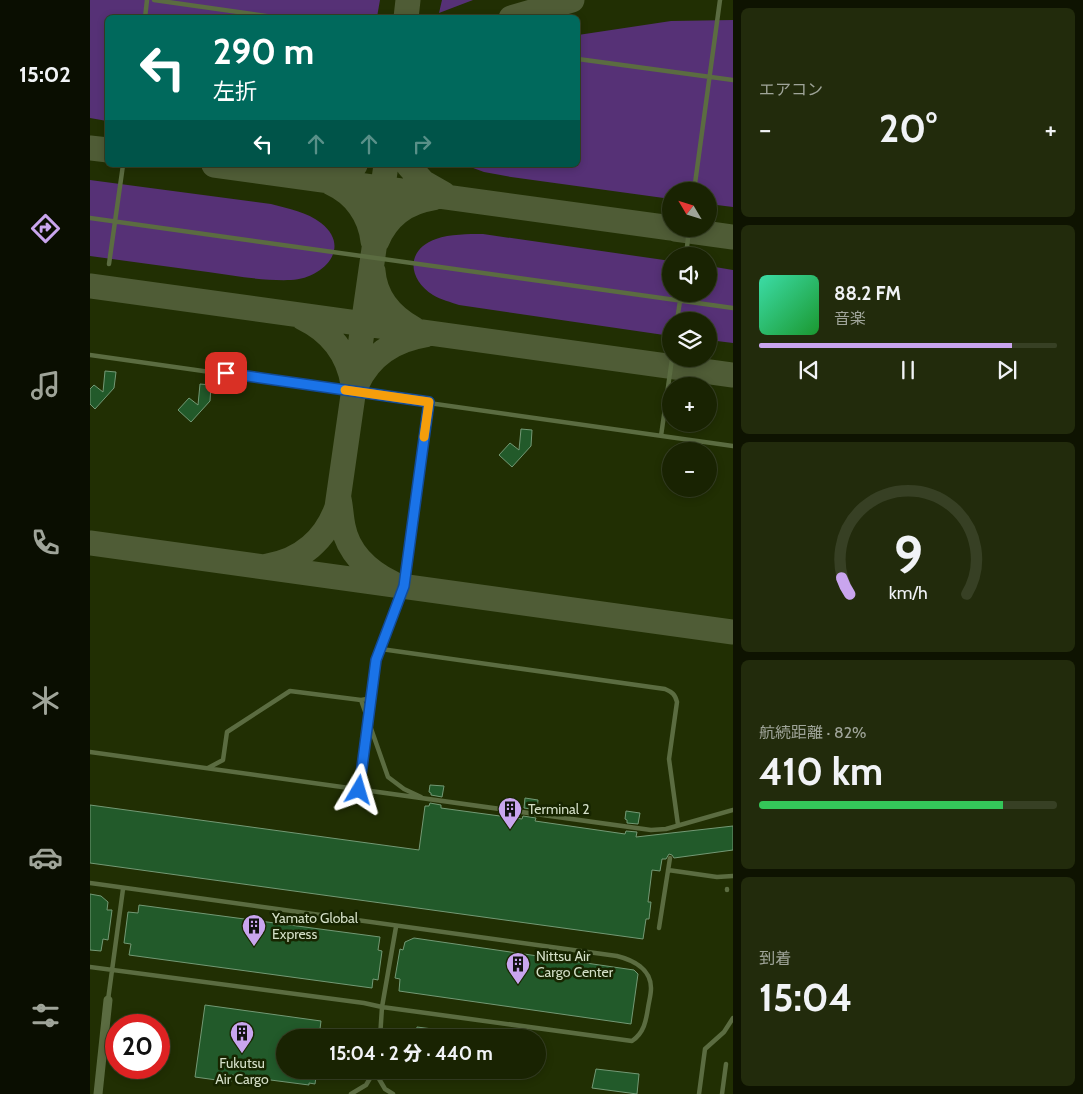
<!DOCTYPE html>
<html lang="ja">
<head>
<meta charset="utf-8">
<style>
  :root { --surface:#192302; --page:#222b0c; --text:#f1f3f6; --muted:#9fa499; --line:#374024; --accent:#c9a5ee }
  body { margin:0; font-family:Cabin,"Noto Sans JP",sans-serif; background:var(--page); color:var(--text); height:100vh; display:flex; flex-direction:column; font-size:19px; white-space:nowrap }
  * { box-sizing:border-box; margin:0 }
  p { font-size:16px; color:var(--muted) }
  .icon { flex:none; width:28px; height:28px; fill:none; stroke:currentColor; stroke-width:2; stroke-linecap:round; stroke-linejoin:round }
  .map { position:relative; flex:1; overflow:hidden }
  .details { display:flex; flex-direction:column; gap:8px; padding:8px; background:#0e1301; width:350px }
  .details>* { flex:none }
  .hud { position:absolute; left:15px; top:15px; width:475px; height:152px; border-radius:8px; box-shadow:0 2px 8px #0003,0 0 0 1px var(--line); background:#00695c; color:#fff; overflow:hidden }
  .needle { width:32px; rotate:308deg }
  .buttons { position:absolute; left:572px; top:182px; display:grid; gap:10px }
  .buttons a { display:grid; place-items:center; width:55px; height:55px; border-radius:50%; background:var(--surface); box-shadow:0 2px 8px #0003,0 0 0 1px var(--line); font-size:25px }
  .speed { position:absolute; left:15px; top:1014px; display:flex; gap:10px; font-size:25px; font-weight:700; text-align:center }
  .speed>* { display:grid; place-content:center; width:65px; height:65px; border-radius:50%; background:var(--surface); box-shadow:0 2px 8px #0003,0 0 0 1px var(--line); line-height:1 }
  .speed .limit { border:8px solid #d22; background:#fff; color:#111 }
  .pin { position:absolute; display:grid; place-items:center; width:42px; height:42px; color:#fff; margin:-21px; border-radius:10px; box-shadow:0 2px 8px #0006 }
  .me { position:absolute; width:55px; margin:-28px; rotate:7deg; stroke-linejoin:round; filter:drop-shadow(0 0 4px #0008) }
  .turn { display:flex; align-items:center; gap:18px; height:105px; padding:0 25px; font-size:22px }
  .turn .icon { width:65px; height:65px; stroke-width:2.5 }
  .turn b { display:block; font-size:35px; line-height:42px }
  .lanes { display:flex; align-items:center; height:48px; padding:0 25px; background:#0003; justify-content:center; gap:25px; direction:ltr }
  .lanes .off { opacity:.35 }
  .big { font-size:38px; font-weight:800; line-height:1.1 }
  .details .tile { flex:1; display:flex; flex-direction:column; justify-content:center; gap:8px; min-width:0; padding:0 18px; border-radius:8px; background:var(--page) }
  .details .dial { align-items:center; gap:0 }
  .dial svg { height:130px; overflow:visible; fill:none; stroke:var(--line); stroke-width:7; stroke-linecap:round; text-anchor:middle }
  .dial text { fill:var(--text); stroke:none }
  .song { display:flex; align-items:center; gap:15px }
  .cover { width:60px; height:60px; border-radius:8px; background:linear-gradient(135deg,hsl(160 70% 55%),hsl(130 70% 35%)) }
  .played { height:5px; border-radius:2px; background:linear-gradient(90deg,var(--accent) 85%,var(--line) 85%) }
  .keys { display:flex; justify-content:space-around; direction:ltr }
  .heat { display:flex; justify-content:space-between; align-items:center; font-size:28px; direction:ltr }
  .charge { height:8px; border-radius:4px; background:linear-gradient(90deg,#34c759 82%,var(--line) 0) }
  .trip { position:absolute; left:186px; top:1029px; width:270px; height:50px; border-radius:25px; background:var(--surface); box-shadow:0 2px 8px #0003,0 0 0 1px var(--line); font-weight:800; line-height:50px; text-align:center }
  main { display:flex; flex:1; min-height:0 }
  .menu { display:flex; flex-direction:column; width:90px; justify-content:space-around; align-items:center; background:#0a0e01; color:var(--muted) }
  .menu .icon { width:35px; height:35px }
  .menu .active { color:var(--accent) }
  .menu b { font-size:22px; color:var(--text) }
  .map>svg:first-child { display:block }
</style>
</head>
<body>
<main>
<nav class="menu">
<b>15:02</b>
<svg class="icon active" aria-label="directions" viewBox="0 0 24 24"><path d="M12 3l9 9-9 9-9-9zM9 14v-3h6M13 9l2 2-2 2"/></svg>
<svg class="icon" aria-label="music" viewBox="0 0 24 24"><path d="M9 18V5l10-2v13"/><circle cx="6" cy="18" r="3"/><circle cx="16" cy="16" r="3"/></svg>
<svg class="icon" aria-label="phone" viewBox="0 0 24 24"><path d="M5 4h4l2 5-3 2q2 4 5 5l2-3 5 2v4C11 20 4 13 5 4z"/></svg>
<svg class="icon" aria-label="climate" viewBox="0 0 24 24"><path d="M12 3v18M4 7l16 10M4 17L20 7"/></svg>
<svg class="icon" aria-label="car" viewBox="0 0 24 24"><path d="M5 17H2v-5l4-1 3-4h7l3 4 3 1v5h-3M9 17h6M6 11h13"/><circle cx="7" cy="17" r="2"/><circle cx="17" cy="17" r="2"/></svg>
<svg class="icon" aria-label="filters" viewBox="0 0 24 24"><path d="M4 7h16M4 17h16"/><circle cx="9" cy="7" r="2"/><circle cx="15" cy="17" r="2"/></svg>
</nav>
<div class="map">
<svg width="643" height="1094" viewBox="0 0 643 1094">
  <rect width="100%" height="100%" fill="#212f03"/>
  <path fill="#563176" d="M 0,0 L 290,0 L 287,17 L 18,18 L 17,121 L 0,118 Z
    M 352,0 L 383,0 L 349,13 Z
    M 643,20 L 643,207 L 619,204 L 619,191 L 581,191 L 581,199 L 421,177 L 394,172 L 375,165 L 488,165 L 488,35 L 581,21 Z
    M 0,180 L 181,204 C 199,209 217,212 231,223 C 263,248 232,279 201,280 C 173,281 146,276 118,272 C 78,267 39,261 0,256 Z
    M 393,234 L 581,261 L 581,294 L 619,294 L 619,266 L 643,270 L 643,343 L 619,340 L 619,321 L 581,321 L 581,336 L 369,305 C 361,302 351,300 343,295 C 318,279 315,250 346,239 C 360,234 378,234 393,234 Z"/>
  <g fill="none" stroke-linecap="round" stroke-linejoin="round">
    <path stroke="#4f5c36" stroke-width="25" d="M 316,18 L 318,0
      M 421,18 L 482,0
      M 0,148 L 18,150
      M 124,165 L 581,228
      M 318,165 L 333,182 L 354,194
      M 230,177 L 250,173 L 265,165
      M 241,183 C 265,194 280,215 283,241
      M 585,229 L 643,237
      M 287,241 C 297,217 317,202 343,198
      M 283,271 C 285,298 302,317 324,329
      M 0,286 L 643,375
      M 213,318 C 240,331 258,354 263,384
      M 267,384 C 280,356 304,340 335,335
      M 249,499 C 251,508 251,517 253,526 C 258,552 278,571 302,583
      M 0,543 L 643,632
      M 177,566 C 211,561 236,539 247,507 L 296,165"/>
  </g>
  <path fill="#225a2a" stroke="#739975" d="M 15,371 L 26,372 L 24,388 L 5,409 L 0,404 L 0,389 L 4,385 L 13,392 Z
    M 110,384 L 121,385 L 120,401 L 101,422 L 88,410 L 99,398 L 108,405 Z
    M 431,429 L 442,430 L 441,446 L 422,467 L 409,455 L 420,443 L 429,450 Z
    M 340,785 L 354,786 L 352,797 L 341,795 L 341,793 L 339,792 Z
    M 435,798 L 448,800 L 447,810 L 434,808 Z
    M 340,803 L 351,805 L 351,808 L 432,819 L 433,816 L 446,818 L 445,821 L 535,834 L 536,831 L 547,832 L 546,837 L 643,826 L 643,850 L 584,858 L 582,855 L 579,854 L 576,859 L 572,859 L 570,871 L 562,870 L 558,902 L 561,902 L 559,919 L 556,919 L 553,939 L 0,863 L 0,805 L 329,850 L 335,806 L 339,806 Z
    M 536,811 L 550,813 L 548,824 L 537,823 L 537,820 L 535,819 Z
    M 0,894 L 11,896 L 18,902 L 17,910 L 22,910 L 18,940 L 13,939 L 11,951 L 0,950 Z
    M 49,905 L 290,937 L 288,950 L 292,951 L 288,980 L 283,979 L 282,988 L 39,955 L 41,944 L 34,943 L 38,912 L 48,913 Z
    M 324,938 L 544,970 L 548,974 L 541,1024 L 309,991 L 310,979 L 305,978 L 310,949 L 313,950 L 315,942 Z
    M 115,1005 L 231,1021 L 230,1029 L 233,1030 L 232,1038 L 195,1038 L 195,1070 L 227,1070 L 225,1084 L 219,1083 L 219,1085 L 142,1075 L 141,1082 L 105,1077 Z
    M 327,1027 L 374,1033 L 373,1038 L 325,1038 Z
    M 506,1069 L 549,1074 L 547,1094 L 502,1088 Z"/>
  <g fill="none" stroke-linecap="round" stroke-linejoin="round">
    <path stroke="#5b6c41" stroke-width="4.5" d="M 64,0 L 190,18
      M 55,18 L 57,0
      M 488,59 L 643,80
      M 604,191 L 630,0
      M 0,218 L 643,308
      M 596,256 L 599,229
      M 19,264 L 33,165
      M 587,321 L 591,294
      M 0,355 L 643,446
      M 571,436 L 582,359
      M 291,649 L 575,689 C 582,692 585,694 587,702 L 579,759 L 588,825
      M 271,700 L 298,777 L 314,789 L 331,797
      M 0,752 L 561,830 L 576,829 L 643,810
      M 118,768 L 133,760 L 137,732 L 200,691 L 271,700 L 277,699 L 282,695
      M 269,790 L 287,660 L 314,587 L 339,402
      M 578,870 L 627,877 L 643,876
      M 0,883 L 527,956 C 543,960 561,969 561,988 C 561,995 559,1001 558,1008 C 556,1021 554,1033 542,1041 L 292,1007 L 274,1003 L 0,967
      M 637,890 L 637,889
      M 569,928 L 580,858
      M 18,1000 L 33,889
      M 290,1038 L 292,1007 L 306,927
      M 285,1072 L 295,1089 L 303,1094
      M 261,1094 L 276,1085 L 285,1070
      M 609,1094 L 615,1049 L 634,1032 L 643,1018
      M 632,1094 L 636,1064"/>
    <path stroke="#5b6c41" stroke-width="9" d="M 8,1094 L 18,1000"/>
  </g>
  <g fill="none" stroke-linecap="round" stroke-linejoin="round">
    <g stroke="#114b97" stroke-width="12">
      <path id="route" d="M 136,373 L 339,402 L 314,586 L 286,660 L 269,790"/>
    </g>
    <use href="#route" stroke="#1a73e8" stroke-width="9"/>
    <path stroke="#f59e0b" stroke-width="9" d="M 255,390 L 339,402 L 334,437"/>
  </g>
  <defs>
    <g id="building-pin" transform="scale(1.25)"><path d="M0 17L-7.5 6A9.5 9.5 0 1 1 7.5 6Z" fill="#c9a5ee" stroke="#172500"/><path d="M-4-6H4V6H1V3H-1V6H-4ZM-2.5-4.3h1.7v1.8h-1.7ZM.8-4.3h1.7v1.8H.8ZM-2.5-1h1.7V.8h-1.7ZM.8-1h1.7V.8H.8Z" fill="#111"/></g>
  </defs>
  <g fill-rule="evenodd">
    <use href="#building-pin" x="420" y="809"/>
    <use href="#building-pin" x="164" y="926"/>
    <use href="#building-pin" x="428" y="964"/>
    <use href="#building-pin" x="152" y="1033"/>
  </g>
  <g text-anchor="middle" stroke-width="5" stroke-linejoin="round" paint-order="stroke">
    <g font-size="14" fill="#d4dfc7" stroke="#172500" text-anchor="start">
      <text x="438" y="814">Terminal 2</text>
      <text x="182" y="923">Yamato Global<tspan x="182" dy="16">Express</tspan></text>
      <text x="446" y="961">Nittsu Air<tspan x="446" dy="16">Cargo Center</tspan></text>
      <text x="152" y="1068" text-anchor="middle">Fukutsu<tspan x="152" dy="16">Air Cargo</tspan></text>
    </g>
  </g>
</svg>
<div class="buttons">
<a><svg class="needle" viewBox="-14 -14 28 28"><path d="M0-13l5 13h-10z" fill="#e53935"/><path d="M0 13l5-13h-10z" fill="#9fa499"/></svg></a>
<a><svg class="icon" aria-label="sound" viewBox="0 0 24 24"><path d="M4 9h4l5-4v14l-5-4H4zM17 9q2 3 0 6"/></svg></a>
<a><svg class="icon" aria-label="layers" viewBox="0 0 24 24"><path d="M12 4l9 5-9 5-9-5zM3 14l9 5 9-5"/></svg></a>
<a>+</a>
<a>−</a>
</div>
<div class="speed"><div class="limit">20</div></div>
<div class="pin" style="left:136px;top:373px;background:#d93025"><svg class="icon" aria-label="arrive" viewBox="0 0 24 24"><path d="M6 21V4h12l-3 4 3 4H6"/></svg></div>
<svg class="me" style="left:269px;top:790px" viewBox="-20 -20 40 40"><path d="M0-17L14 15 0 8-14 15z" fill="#1a73e8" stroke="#fff" stroke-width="4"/></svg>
<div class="trip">15:04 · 2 分 · 440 m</div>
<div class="hud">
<div class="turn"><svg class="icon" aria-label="left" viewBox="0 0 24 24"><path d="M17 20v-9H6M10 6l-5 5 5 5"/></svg><div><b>290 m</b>左折</div></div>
<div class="lanes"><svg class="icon" aria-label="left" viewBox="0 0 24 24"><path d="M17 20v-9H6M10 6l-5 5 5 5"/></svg><svg class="icon off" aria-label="ahead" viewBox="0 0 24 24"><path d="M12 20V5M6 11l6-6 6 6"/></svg><svg class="icon off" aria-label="ahead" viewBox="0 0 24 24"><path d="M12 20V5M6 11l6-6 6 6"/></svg><svg class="icon off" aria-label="right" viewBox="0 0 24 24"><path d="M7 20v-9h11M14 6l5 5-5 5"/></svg></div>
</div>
</div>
<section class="details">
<div class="tile"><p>エアコン</p>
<div class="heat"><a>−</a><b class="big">20°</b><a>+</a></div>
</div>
<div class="tile">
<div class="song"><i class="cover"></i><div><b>88.2 FM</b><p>音楽</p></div></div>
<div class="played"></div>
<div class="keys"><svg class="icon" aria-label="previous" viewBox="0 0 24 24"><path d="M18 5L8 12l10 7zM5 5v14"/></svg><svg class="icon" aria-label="pause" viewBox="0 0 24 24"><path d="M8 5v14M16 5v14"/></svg><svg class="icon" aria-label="next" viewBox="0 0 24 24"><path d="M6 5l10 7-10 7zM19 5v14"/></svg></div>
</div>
<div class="tile dial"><svg viewBox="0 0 100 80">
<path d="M14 69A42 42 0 1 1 86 69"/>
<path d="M14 69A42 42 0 0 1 9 59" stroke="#c9a5ee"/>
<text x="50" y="56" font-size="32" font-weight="700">9</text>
<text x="50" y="72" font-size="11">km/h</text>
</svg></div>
<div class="tile"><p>航続距離 · 82%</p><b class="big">410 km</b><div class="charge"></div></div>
<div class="tile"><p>到着</p><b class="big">15:04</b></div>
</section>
</main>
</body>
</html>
